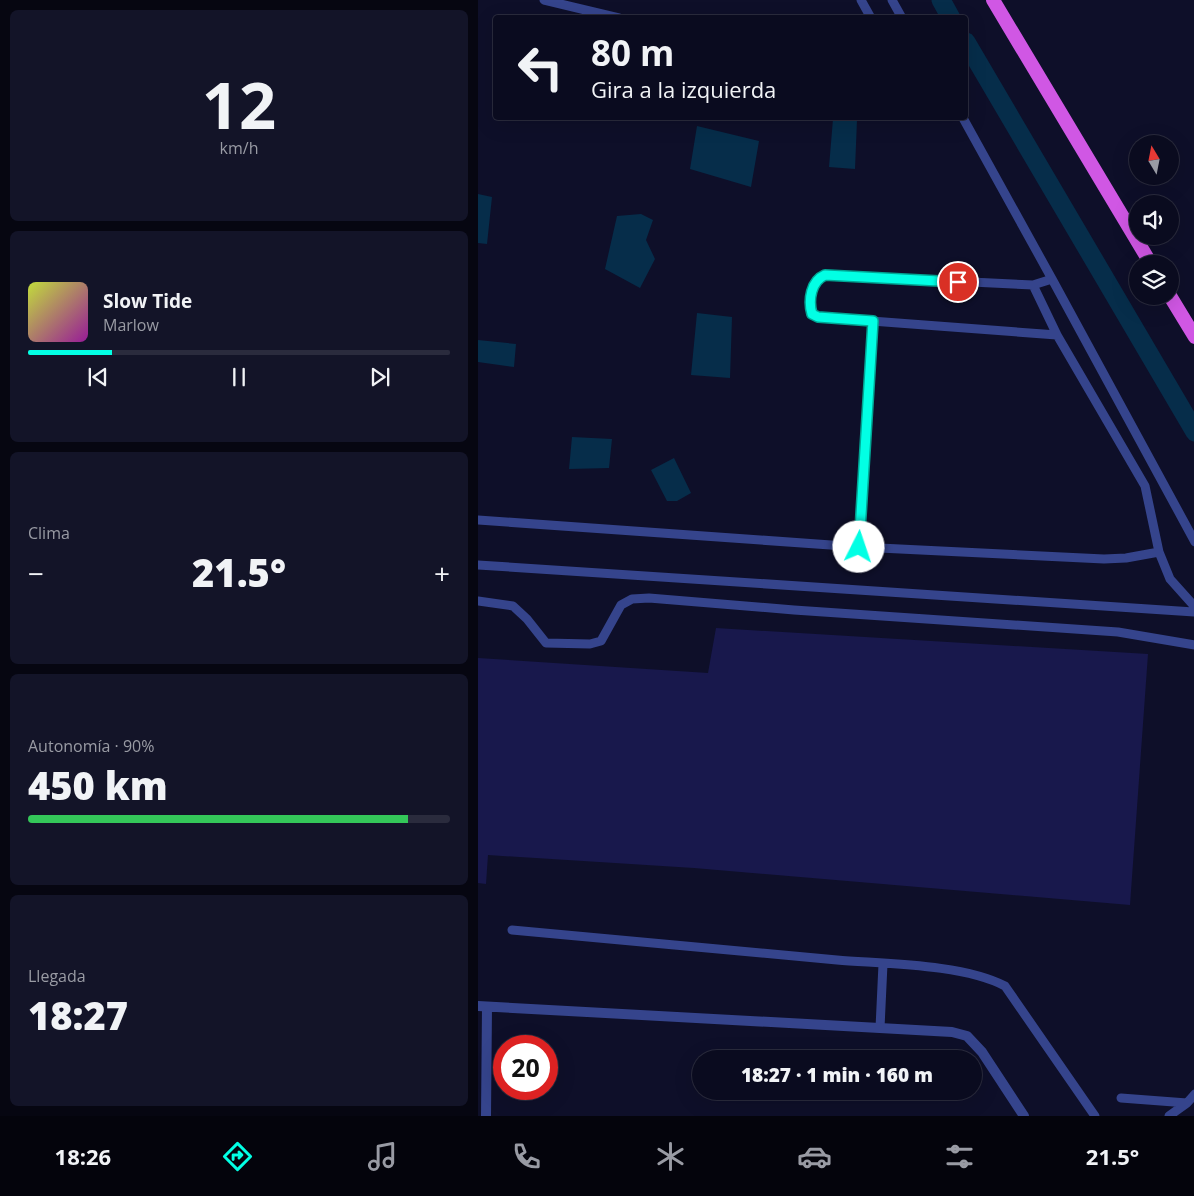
<!DOCTYPE html>
<html lang="es">
<head>
<meta charset="utf-8">
<style>
  :root { --surface:#0a0b1f; --page:#131428; --text:#f1f3f6; --muted:#999ba4; --line:#2a2b3d; --accent:#02ffe4 }
  body { margin:0; font-family:"Open Sans",sans-serif; background:var(--page); color:var(--text); height:100vh; display:flex; flex-direction:column; font-size:19px; white-space:nowrap }
  * { box-sizing:border-box; margin:0 }
  p { font-size:16px; color:var(--muted) }
  .icon { flex:none; width:28px; height:28px; fill:none; stroke:currentColor; stroke-width:2; stroke-linecap:round; stroke-linejoin:round }
  .map { position:relative; flex:1; overflow:hidden }
  .panel { display:flex; flex-direction:column; gap:10px; padding:10px; background:#060611; width:478px }
  .panel>* { flex:none }
  .banner { position:absolute; left:15px; top:15px; width:475px; height:105px; border-radius:5px; box-shadow:0 5px 20px #0002,0 0 0 1px var(--line); background:#0a0b1f; color:var(--text); overflow:hidden }
  .needle { width:32px; rotate:350deg }
  .controls { position:absolute; left:651px; top:135px; display:grid; gap:10px }
  .controls a { display:grid; place-items:center; width:50px; height:50px; border-radius:50%; background:var(--surface); box-shadow:0 5px 20px #0002,0 0 0 1px var(--line); font-size:25px }
  .speed { position:absolute; left:15px; top:1035px; display:flex; gap:10px; font-size:25px; font-weight:700; text-align:center }
  .speed>* { display:grid; place-content:center; width:65px; height:65px; border-radius:50%; background:var(--surface); box-shadow:0 5px 20px #0002,0 0 0 1px var(--line); line-height:1 }
  .speed .limit { border:8px solid #d22; background:#fff; color:#111 }
  .pin { position:absolute; display:grid; place-items:center; width:42px; height:42px; color:#fff; margin:-21px; border:2px solid #fff; border-radius:50%; box-shadow:0 1px 5px #0007 }
  .me { position:absolute; width:55px; margin:-28px; rotate:4deg; stroke-linejoin:round; filter:drop-shadow(0 0 4px #0008) }
  .turn { display:flex; align-items:center; gap:18px; height:105px; padding:0 15px; font-size:22px }
  .turn .icon { width:65px; height:65px; stroke-width:2.5 }
  .turn b { display:block; font-size:35px; line-height:42px }
  .big { font-size:38px; font-weight:800; line-height:1.1 }
  .panel .card { flex:1; display:flex; flex-direction:column; justify-content:center; gap:8px; min-width:0; padding:0 18px; border-radius:8px; background:var(--page) }
  .panel .dial { align-items:center; gap:0 }
  .dial b { font-size:65px; line-height:1 }
  .song { display:flex; align-items:center; gap:15px }
  .cover { width:60px; height:60px; border-radius:8px; background:linear-gradient(135deg,hsl(70 70% 55%),hsl(300 70% 35%)) }
  .played { height:5px; border-radius:2px; background:linear-gradient(90deg,var(--accent) 20%,var(--line) 20%) }
  .keys { display:flex; justify-content:space-around; direction:ltr }
  .heat { display:flex; justify-content:space-between; align-items:center; font-size:28px; direction:ltr }
  .charge { height:8px; border-radius:4px; background:linear-gradient(90deg,#34c759 90%,var(--line) 0) }
  .trip { position:absolute; left:214px; top:1050px; width:290px; height:50px; border-radius:25px; background:var(--surface); box-shadow:0 5px 20px #0002,0 0 0 1px var(--line); font-weight:800; line-height:50px; text-align:center }
  .menu { display:flex; height:80px; justify-content:space-around; align-items:center; background:#04040c; color:var(--muted) }
  .menu .icon { width:35px; height:35px }
  .menu .current { color:var(--accent) }
  .menu b { font-size:22px; color:var(--text) }
  main { display:flex; flex:1; min-height:0 }
  .map>svg:first-child { display:block }
</style>
</head>
<body>
<main>
<section class="panel">
<div class="card dial"><b>12</b><p>km/h</p></div>
<div class="card">
<div class="song"><i class="cover"></i><div><b>Slow Tide</b><p>Marlow</p></div></div>
<div class="played"></div>
<div class="keys"><svg class="icon" aria-label="previous" viewBox="0 0 24 24"><path d="M18 5L8 12l10 7zM5 5v14"/></svg><svg class="icon" aria-label="pause" viewBox="0 0 24 24"><path d="M8 5v14M16 5v14"/></svg><svg class="icon" aria-label="next" viewBox="0 0 24 24"><path d="M6 5l10 7-10 7zM19 5v14"/></svg></div>
</div>
<div class="card"><p>Clima</p>
<div class="heat"><a>−</a><b class="big">21.5°</b><a>+</a></div>
</div>
<div class="card"><p>Autonomía · 90%</p><b class="big">450 km</b><div class="charge"></div></div>
<div class="card"><p>Llegada</p><b class="big">18:27</b></div>
</section>
<div class="map">
<svg width="717" height="1116" viewBox="0 0 717 1116">
  <rect width="100%" height="100%" fill="#0e0f29"/>
  <path fill="#062d4a" d="M 355,119 L 379,120 L 377,169 L 351,167 Z
    M 219,126 L 281,141 L 273,187 L 212,169 Z
    M 0,194 L 14,197 L 9,244 L 0,243 Z
    M 163,214 L 175,220 L 168,240 L 177,259 L 162,288 L 127,269 L 139,216 Z
    M 219,313 L 254,317 L 252,378 L 213,375 Z
    M 0,340 L 38,344 L 36,367 L 0,362 Z
    M 94,437 L 134,439 L 131,468 L 91,469 Z
    M 196,458 L 213,493 L 199,501 L 189,501 L 173,470 Z"/>
  <g fill="none" stroke-linecap="round" stroke-linejoin="round">
    <path stroke="#062d4a" stroke-width="19" d="M 463,0 L 473,18
      M 488,42 L 717,432"/>
  </g>
  <path fill="#18184c" d="M 238,628 L 670,654 L 652,905 L 216,868 L 10,855 L 8,884 L 0,883 L 0,658 L 230,673 Z"/>
  <g fill="none" stroke-linecap="round" stroke-linejoin="round">
    <path stroke="#35448c" stroke-width="9" d="M 66,0 L 141,18
      M 383,0 L 393,18
      M 414,0 L 424,18
      M 574,279 L 717,542
      M 555,285 L 347,275 C 333,281 330,300 334,313 L 340,317 L 579,335
      M 0,520 L 381,547 L 626,559 L 648,558 L 681,552 L 667,486 L 579,335 L 555,285 L 574,279 L 485,118
      M 381,547 L 395,321
      M 681,552 L 692,579 L 717,607
      M 0,565 L 717,612
      M 0,601 L 35,606 L 49,619 L 68,643 L 112,644 L 123,641 L 143,605 L 154,599 L 171,598 L 316,610 L 640,632 L 717,645
      M 34,930 C 142,940 251,950 359,960 C 408,964 485,964 527,986 L 617,1116
      M 402,1028 L 405,964
      M 643,1098 L 709,1103
      M 691,1116 L 709,1103 L 717,1094"/>
    <path stroke="#35448c" stroke-width="10" d="M 0,1006 L 474,1032 L 489,1036 L 504,1052 L 546,1116
      M 8,1116 L 9,1007"/>
    <path stroke="#d057e4" stroke-width="14" d="M 515,0 L 673,264
      M 692,296 L 717,337"/>
  </g>
  <g fill="none" stroke-linecap="round" stroke-linejoin="round">
    <g stroke="#01a694" stroke-width="12">
      <path id="route" d="M 381,547 L 395,321 L 340,317 L 334,314 C 330,300 333,281 347,275 L 480,282"/>
    </g>
    <use href="#route" stroke="#02ffe4" stroke-width="9"/>
  </g>
</svg>
<div class="controls">
<a><svg class="needle" viewBox="-14 -14 28 28"><path d="M0-13l5 13h-10z" fill="#e53935"/><path d="M0 13l5-13h-10z" fill="#999ba4"/></svg></a>
<a><svg class="icon" aria-label="sound" viewBox="0 0 24 24"><path d="M4 9h4l5-4v14l-5-4H4zM17 9q2 3 0 6"/></svg></a>
<a><svg class="icon" aria-label="layers" viewBox="0 0 24 24"><path d="M12 4l9 5-9 5-9-5zM3 14l9 5 9-5"/></svg></a>
</div>
<div class="speed"><div class="limit">20</div></div>
<div class="pin" style="left:480px;top:282px;background:#d93025"><svg class="icon" aria-label="arrive" viewBox="0 0 24 24"><path d="M6 21V4h12l-3 4 3 4H6"/></svg></div>
<svg class="me" style="left:381px;top:547px" viewBox="-20 -20 40 40"><circle r="19" fill="#fff"/><path d="M0-13L10 11 0 6-10 11z" fill="#02ffe4"/></svg>
<div class="trip">18:27 · 1 min · 160 m</div>
<div class="banner">
<div class="turn"><svg class="icon" aria-label="left" viewBox="0 0 24 24"><path d="M17 20v-9H6M10 6l-5 5 5 5"/></svg><div><b>80 m</b>Gira a la izquierda</div></div>
</div>
</div>
</main>
<nav class="menu">
<b>18:26</b>
<svg class="icon current" aria-label="directions" viewBox="0 0 24 24"><path d="M12 3l9 9-9 9-9-9zM9 14v-3h6M13 9l2 2-2 2"/></svg>
<svg class="icon" aria-label="music" viewBox="0 0 24 24"><path d="M9 18V5l10-2v13"/><circle cx="6" cy="18" r="3"/><circle cx="16" cy="16" r="3"/></svg>
<svg class="icon" aria-label="phone" viewBox="0 0 24 24"><path d="M5 4h4l2 5-3 2q2 4 5 5l2-3 5 2v4C11 20 4 13 5 4z"/></svg>
<svg class="icon" aria-label="climate" viewBox="0 0 24 24"><path d="M12 3v18M4 7l16 10M4 17L20 7"/></svg>
<svg class="icon" aria-label="car" viewBox="0 0 24 24"><path d="M5 17H2v-5l4-1 3-4h7l3 4 3 1v5h-3M9 17h6M6 11h13"/><circle cx="7" cy="17" r="2"/><circle cx="17" cy="17" r="2"/></svg>
<svg class="icon" aria-label="filters" viewBox="0 0 24 24"><path d="M4 7h16M4 17h16"/><circle cx="9" cy="7" r="2"/><circle cx="15" cy="17" r="2"/></svg>
<b>21.5°</b>
</nav>
</body>
</html>
